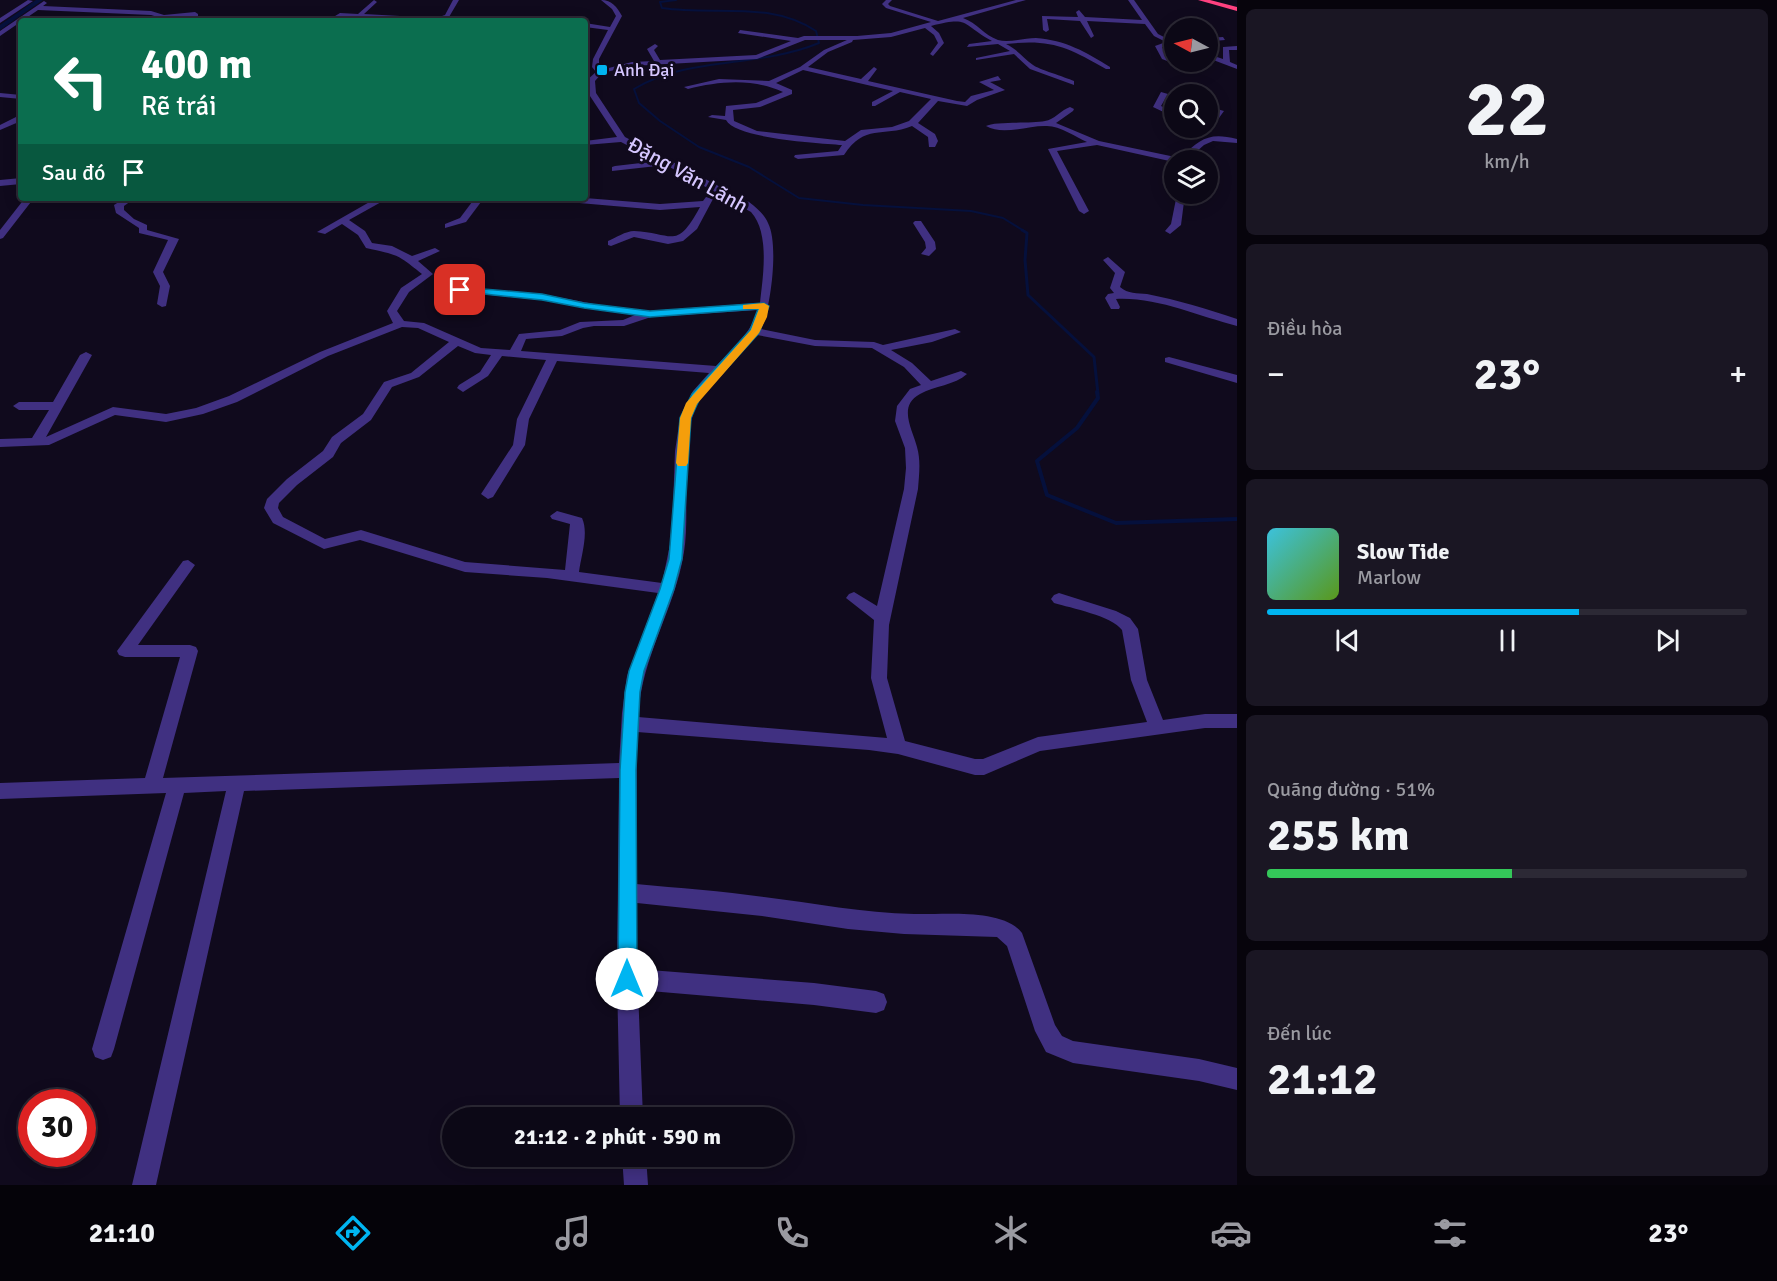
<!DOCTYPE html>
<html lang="vi">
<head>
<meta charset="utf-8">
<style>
  :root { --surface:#0c0816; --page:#1a1623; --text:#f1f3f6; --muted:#9a9aa1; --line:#2c2935; --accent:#00b5f1 }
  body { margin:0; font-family:Signika,sans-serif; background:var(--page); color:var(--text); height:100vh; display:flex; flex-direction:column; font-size:22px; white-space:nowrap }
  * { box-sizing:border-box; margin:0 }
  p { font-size:20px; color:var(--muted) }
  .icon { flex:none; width:33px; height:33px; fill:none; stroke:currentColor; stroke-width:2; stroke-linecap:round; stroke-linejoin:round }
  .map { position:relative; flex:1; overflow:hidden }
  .side { display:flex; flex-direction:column; gap:9px; padding:9px; background:#07040c; width:540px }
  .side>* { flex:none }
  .guide { position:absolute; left:18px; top:18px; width:570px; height:183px; border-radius:6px; box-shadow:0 3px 15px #0003,0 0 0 2px var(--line); background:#0b6e4f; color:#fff; overflow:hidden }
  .needle { width:39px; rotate:277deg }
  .fabs { position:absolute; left:1164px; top:18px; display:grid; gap:12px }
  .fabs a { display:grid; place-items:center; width:54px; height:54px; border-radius:50%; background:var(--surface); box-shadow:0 3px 15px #0003,0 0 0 2px var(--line); font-size:30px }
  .speed { position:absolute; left:18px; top:1089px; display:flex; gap:12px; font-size:30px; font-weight:700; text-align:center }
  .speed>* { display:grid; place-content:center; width:78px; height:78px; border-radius:50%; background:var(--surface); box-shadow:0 3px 15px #0003,0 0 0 2px var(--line); line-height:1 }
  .speed .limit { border:9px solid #d22; background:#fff; color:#111 }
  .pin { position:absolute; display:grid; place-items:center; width:51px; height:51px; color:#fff; margin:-26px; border-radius:12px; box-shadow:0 3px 9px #0006 }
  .me { position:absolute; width:66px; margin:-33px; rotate:0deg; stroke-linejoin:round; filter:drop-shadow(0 0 4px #0008) }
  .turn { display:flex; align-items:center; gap:21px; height:126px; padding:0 24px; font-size:27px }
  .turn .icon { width:78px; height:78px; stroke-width:2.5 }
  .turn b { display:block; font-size:42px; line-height:51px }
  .then { display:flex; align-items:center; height:57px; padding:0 24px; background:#0003; gap:12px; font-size:22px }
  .big { font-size:45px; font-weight:800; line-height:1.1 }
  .side .tile { flex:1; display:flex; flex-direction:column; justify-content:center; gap:9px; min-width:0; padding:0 21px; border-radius:9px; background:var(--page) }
  .side .dial { align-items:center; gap:0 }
  .dial b { font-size:78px; line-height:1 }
  .song { display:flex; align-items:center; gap:18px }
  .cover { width:72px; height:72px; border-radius:9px; background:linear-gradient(135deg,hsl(190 70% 55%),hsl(90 70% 35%)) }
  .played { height:6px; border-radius:3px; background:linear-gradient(90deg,var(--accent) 65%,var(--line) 65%) }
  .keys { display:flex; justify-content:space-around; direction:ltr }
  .heat { display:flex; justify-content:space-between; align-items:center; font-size:33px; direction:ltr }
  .charge { height:9px; border-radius:4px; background:linear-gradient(90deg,#34c759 51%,var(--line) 0) }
  .trip { position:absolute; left:442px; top:1107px; width:351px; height:60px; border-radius:30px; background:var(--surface); box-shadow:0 3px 15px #0003,0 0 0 2px var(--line); font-weight:800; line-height:60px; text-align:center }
  .tab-bar { display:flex; height:96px; justify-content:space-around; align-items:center; background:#050309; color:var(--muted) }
  .tab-bar .icon { width:42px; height:42px }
  .tab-bar .selected { color:var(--accent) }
  .tab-bar b { font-size:27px; color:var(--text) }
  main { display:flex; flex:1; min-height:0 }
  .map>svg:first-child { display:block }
</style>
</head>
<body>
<main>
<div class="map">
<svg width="1237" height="1185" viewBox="0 0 1237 1185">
  <rect width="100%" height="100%" fill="#100a1d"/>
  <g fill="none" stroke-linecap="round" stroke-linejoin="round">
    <path stroke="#05103c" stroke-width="2" d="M 676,0 L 660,2 L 662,8 C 716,16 768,0 816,31 L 819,43 C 758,68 688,56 634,89 L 639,103 L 660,121 L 699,147 L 749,167 L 799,198 L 863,205 L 971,211 L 1003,218 L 1024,231"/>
    <path stroke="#05103c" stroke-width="3" d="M 1022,230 L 1027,233 L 1025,260 L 1028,295 L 1094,357 L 1098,394"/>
    <path stroke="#05103c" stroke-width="4" d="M 1097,392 L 1098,398 L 1077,428 L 1037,461 L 1047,495 L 1116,523 L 1237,519"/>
    <path fill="#05103c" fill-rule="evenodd" d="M 36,0 L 43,0 L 0,30 L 0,25 Z"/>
    <path fill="#403081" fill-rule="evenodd" d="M 28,0 L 33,1 L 0,23 L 0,18 Z
      M 374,0 L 377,2 L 364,14 L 436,18 L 445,15 L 453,0 L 459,0 L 449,17 L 440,21 L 341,17 L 334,21 L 327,21 L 340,13 L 358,14 Z
      M 601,0 C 612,0 617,7 622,16 L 599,59 L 599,67 L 601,70 L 632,62 L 654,61 L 647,49 L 655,44 L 658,46 L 654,50 L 660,60 L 756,55 L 791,41 L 738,33 L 740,30 L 798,38 L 804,36 L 857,36 L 891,33 L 931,22 L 886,8 L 882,4 L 886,0 L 892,0 L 888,4 L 890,6 L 938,21 L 1016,0 L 1026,0 L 963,18 C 977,23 984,35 998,40 C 1009,43 1025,38 1036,38 C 1065,40 1086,52 1110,67 L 1110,69 L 1106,69 C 1067,47 1052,39 1006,44 C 1017,49 1023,58 1033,65 C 1038,69 1065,77 1074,81 L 1074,85 L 1030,69 L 1014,54 L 976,60 L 976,58 L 1010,51 L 998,44 L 967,47 L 969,44 L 992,41 C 960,24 971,16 931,26 L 939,33 L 944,43 L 933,56 L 930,54 L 938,43 L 934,35 L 925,28 L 891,37 L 853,40 L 852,42 L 828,52 L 808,67 L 861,79 L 874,67 L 877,69 L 868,81 L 957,101 L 965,102 L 971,96 L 994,90 L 979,82 L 998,76 L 1001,80 L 990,82 L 1005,90 L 977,100 L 967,106 L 938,101 L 918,123 L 935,134 L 938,141 L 935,147 L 929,147 L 928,137 L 912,126 C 882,138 865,123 844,155 L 798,159 L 794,157 L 795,155 L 838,151 L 842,145 C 820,143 736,139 726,120 L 708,117 L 712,115 L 725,116 L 726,106 L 756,103 L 783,92 C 753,78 719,81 688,89 L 684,87 L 719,79 L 769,81 L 800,67 L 824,50 L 847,40 L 805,40 L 757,59 L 632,66 L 602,73 L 595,81 L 596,93 L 625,137 L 749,202 C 757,208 764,214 768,223 C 779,244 771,307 761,329 L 815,340 L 874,342 L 883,345 L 955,329 L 961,332 L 932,342 L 891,350 L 912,363 L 931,381 L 961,371 L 967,374 C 955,385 934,386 920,394 C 897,406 913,430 917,447 C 921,461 919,475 918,489 L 889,625 L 887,678 L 905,741 L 975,759 L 983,759 L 1038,737 L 1147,722 L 1131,680 L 1122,630 C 1112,616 1071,608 1054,603 L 1051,599 L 1054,595 L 1059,593 L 1116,611 L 1130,618 L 1138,629 L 1147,680 L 1163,720 L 1205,714 L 1237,714 L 1237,728 L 1205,728 L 1040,751 L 984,775 L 975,775 L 898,754 L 869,750 L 637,732 L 636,884 C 679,888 722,891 764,897 C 814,903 863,913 914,914 C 943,915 1003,908 1022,933 L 1055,1025 L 1062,1036 L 1073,1041 L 1199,1059 L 1237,1068 L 1237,1090 L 1199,1081 L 1073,1063 L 1046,1052 L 1035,1031 L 1007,946 L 997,937 L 904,934 L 848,929 L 762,916 L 637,903 L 637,969 L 814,983 L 876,991 L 884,994 L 887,1002 L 884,1010 L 876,1013 L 814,1005 L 638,990 L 643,1118 L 620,1118 L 617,979 L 619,778 L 244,791 L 156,1185 L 132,1185 L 226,791 L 184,793 L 114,1049 L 111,1057 L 103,1060 L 95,1057 L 92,1049 L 166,793 L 0,799 L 0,783 L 145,778 L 180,657 L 125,657 L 119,655 L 117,651 L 183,561 L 188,560 L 195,565 L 138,645 L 190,645 L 196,647 L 198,651 L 163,778 L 619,763 L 622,713 L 627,676 L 658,593 L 547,578 L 465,572 L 360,540 L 324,549 L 273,523 L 264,508 L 267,499 L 287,479 L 323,451 L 332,437 L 363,414 L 384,382 L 411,373 L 449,342 L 418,328 L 402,327 L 328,356 L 237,402 L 203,414 L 166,422 L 115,415 L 49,445 L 0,447 L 0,439 L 32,438 L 49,410 L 19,410 L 13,406 L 19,402 L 53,402 L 80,355 L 86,352 L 92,355 L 46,437 L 113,407 L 166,414 L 196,408 L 229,396 L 320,352 L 393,323 L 387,311 L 401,288 L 422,274 C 396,253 397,255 366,248 L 358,235 L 342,224 L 325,234 L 317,232 L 373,200 L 373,198 L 381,198 L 383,201 L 349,220 L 365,231 L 372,243 L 392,246 L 412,256 L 435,248 L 440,251 L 418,261 L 433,274 L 409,292 L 397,311 L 404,321 L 424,323 L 481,348 L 510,350 L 519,334 L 560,330 L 580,322 L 623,320 L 635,315 L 542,300 L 460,292 L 456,291 L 456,287 L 542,294 L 599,305 L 650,311 L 760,303 C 763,276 770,233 751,212 L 666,165 L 612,171 L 612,167 L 615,166 L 658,161 L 621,142 L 585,145 L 585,141 L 617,137 L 588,93 L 587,80 L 596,72 L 592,67 L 593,59 L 608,30 L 585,27 L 585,23 L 610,27 L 616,16 L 612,9 ZM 803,70 L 893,91 L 872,102 L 872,106 L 875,106 L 900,92 L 931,99 L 909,121 L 892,127 L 861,130 L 845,141 L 757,131 L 734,121 L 733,110 L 760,107 L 792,94 L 792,90 L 776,83 ZM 758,310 C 751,333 733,349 716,366 L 521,351 L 526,339 L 562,336 L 583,328 L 594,326 L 624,326 L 651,317 ZM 757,335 L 815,346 L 872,348 L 904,367 L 921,385 L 910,389 L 897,406 L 895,421 L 905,448 L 906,468 L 904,489 L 877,606 L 854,592 L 849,594 L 846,598 L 874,620 L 871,678 L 887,738 L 638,717 C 642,654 675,610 684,552 C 691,509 678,440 698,403 C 711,377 739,359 757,335 ZM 458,346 L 475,353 L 491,355 L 480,372 L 459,385 L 457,388 L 463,392 L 488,376 L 502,356 L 546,360 L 517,419 L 513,445 L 481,494 L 488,499 L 493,497 L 525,445 L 529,419 L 557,361 L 709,373 L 693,391 L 680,418 L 675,451 L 672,535 L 662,583 L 579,572 C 581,556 589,533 582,518 L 557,511 L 550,516 L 552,519 L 570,524 L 565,570 L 465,562 L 361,530 L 325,539 L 283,517 L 278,508 L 279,503 L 297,485 L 333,457 L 341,443 L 371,420 L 392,387 L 419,377 Z
      M 1128,0 L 1134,0 L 1158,34 L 1174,42 L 1174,46 L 1162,47 L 1167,57 L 1175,62 L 1175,64 L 1162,59 L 1155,46 L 1166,42 L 1154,36 L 1145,24 L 1087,21 L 1094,36 L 1091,38 L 1080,21 L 1047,19 L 1049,30 L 1046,32 L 1043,30 L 1042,16 L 1078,17 L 1076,12 L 1079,10 L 1085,17 L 1142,20 Z
      M 44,1 L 47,3 L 43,6 L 151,11 L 164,15 L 195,12 L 198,14 L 198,18 L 195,21 L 188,21 L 192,16 L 164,19 L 151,15 L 38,10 L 0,36 L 0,31 Z
      M 522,18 L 541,21 L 520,21 Z
      M 1223,37 L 1225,40 L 1214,41 L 1215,45 L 1208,48 L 1208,38 Z
      M 1237,46 L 1237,50 L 1229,50 L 1230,62 L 1237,65 L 1237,69 L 1208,58 L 1208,54 L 1223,59 L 1223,47 Z
      M 1161,92 L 1168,94 L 1161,106 L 1174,112 L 1174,117 L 1153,107 Z
      M 0,93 L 21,95 L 21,99 L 0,97 Z
      M 1070,107 L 1074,109 L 1073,111 L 1056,123 L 1099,141 L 1180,158 C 1201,139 1208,132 1237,139 L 1237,143 L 1213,141 L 1204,145 L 1187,160 L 1174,162 L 1097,145 L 1057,151 L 1089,211 L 1084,214 L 1079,211 L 1048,149 L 1087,142 C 1076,137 1060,126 1047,126 C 1029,125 1003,136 986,126 C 994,121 1031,124 1045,121 C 1054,120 1061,110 1070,107 Z
      M 1217,109 L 1224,111 L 1211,129 L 1205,129 Z
      M 18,116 L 21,116 L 21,121 L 0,130 L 0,125 Z
      M 21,178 L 21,184 L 0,186 L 0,180 Z
      M 1177,194 L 1185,194 L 1181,225 L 1170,234 L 1165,231 L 1171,224 Z
      M 706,197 L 713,199 L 697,229 L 683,241 L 668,244 L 634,237 L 611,246 L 608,245 L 608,241 C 615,238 626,231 634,231 C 674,233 676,251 700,207 L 660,210 L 556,201 L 552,198 L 585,198 L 660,204 L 703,201 Z
      M 25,198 L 34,198 L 3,238 L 0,239 L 0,230 Z
      M 125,198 L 135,198 L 124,206 L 124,210 L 134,219 L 147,225 L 147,230 L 179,239 L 163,272 L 170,286 L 166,306 L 162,307 L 157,304 L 160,286 L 153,272 L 168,240 L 139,233 L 139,228 L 116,213 L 114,205 Z
      M 475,198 L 484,198 L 466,222 L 445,228 L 445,224 L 460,218 Z
      M 915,221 L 921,221 L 935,242 L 936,249 L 929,256 L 921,254 L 926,248 L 925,242 L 913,223 Z
      M 1108,257 L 1125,272 L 1120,287 C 1128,294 1137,293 1147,294 C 1178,300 1207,309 1237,319 L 1237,326 C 1197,316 1158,297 1116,299 L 1120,307 L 1119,309 L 1111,309 L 1105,298 L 1108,294 L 1114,293 L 1110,288 L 1115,273 L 1103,260 Z
      M 1169,357 L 1237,375 L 1237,383 L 1165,362 L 1165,358 Z
      M 622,1156 L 646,1156 L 648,1185 L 624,1185 Z"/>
    <path fill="#ff4180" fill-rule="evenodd" d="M 1198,0 L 1210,0 L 1237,7 L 1237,11 Z"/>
  </g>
  <path fill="#00b5f1" stroke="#00769d" stroke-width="1.5" d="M 460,287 L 542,294 L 584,303 L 650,311 L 764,303 L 769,306 L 759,333 L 700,398 L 691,418 L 682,559 L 674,589 L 644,671 L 640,692 L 636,770 L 637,979 L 634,985 L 627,988 L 620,985 L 618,979 L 620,770 L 625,692 L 629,671 L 660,589 L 669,559 L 680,418 L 692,394 L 750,330 L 758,309 L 650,317 L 584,308 L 542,300 L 456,291 L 456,288 Z"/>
  <path fill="#f59e0b" d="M 764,303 L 769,306 L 767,317 L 759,333 L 697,404 L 691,418 L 688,463 L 686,466 L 678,466 L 676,463 L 680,418 L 686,403 L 751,330 L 759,309 L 743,309 L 743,305 Z"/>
  <rect fill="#00b5f1" stroke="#100a1d" stroke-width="2" x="596" y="64" width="12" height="12" rx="3"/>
  <g text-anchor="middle" stroke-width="6" stroke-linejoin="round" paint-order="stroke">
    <g font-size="18" fill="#d5c6ff" stroke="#100a1d" text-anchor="start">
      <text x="614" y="76">Anh Đại</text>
    </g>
    <g font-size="21" fill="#d5c6ff" stroke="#100a1d">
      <text transform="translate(688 175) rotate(29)" y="7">Đặng Văn Lãnh</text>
    </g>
  </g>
</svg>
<div class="fabs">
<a><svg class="needle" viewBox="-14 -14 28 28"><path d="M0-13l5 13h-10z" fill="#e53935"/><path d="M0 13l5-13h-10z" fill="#9a9aa1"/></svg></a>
<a><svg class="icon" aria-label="search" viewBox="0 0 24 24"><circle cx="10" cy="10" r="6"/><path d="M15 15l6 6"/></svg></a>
<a><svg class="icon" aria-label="layers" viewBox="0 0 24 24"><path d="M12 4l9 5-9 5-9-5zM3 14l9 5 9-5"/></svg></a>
</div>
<div class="speed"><div class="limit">30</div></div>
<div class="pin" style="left:460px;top:290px;background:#d93025"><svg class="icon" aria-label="arrive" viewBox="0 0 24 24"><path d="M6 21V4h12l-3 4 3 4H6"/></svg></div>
<svg class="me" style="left:627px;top:979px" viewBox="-20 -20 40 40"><circle r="19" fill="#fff"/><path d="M0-13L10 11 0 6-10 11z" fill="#00b5f1"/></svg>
<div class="trip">21:12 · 2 phút · 590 m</div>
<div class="guide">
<div class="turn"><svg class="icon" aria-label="left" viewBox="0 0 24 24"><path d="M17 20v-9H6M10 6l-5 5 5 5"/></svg><div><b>400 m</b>Rẽ trái</div></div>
<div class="then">Sau đó<svg class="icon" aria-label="arrive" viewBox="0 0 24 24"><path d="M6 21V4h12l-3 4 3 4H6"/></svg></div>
</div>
</div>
<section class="side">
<div class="tile dial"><b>22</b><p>km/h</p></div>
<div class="tile"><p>Điều hòa</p>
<div class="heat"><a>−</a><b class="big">23°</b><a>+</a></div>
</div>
<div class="tile">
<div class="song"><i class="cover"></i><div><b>Slow Tide</b><p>Marlow</p></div></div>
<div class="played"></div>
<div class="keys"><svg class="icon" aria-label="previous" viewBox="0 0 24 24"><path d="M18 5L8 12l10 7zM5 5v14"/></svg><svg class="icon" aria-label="pause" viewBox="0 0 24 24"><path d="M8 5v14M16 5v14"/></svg><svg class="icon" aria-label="next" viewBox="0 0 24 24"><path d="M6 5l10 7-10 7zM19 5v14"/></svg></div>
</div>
<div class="tile"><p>Quãng đường · 51%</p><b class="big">255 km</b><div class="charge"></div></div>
<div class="tile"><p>Đến lúc</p><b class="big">21:12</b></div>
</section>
</main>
<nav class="tab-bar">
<b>21:10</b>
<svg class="icon selected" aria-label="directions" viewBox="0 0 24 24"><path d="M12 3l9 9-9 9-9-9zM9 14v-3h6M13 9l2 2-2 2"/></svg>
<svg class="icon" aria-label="music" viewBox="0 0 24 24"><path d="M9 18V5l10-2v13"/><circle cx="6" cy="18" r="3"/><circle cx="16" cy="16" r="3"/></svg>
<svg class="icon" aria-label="phone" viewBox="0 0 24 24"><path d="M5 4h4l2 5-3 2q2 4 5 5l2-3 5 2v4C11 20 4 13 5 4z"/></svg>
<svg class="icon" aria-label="climate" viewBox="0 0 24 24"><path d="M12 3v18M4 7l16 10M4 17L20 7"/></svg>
<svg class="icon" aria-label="car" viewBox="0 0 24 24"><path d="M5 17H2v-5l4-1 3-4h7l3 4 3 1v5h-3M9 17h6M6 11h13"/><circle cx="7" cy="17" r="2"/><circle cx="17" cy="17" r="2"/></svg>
<svg class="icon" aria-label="filters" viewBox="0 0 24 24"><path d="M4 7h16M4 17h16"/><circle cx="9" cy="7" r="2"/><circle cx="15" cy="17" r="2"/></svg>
<b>23°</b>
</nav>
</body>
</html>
